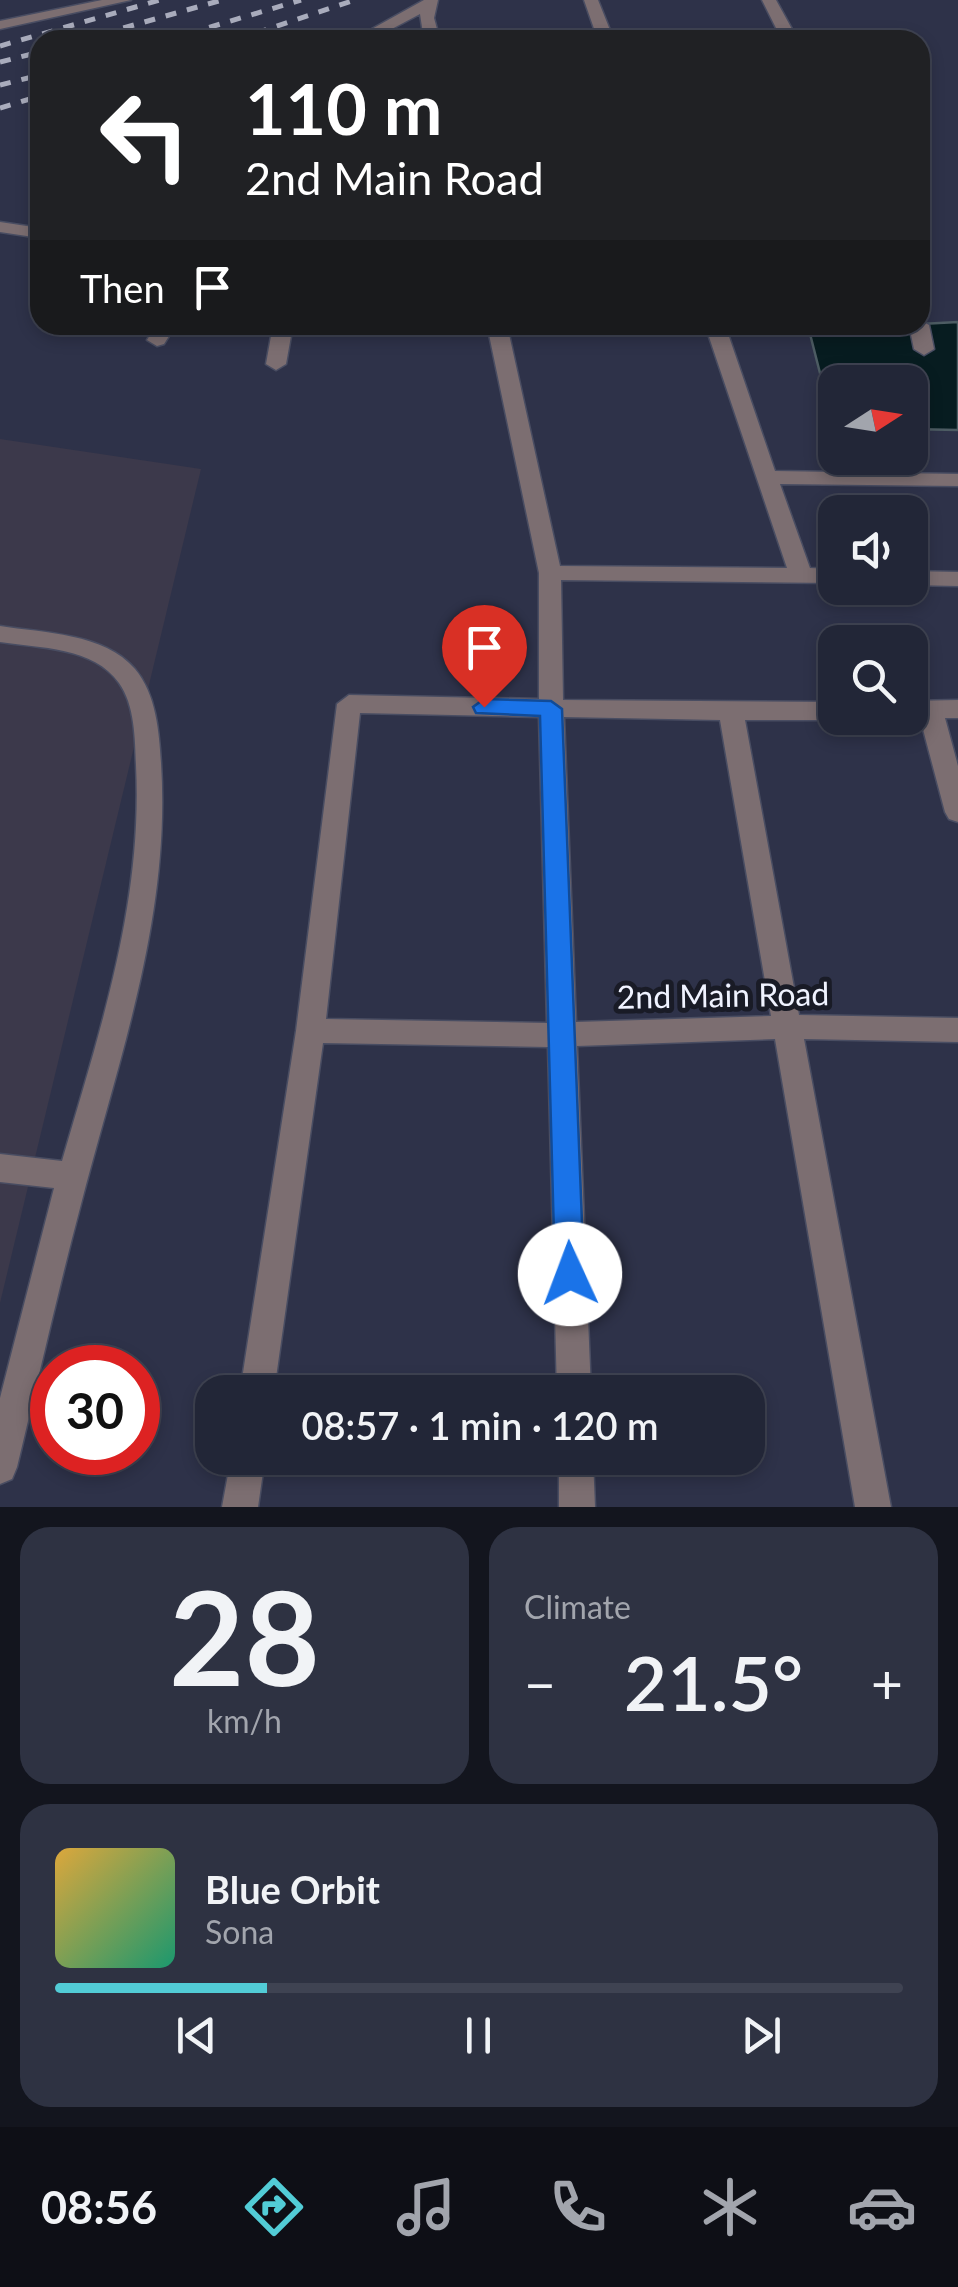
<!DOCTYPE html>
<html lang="en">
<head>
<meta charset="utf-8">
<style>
  :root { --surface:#222637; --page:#2e3242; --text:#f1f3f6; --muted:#a2a5ad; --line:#3f4352; --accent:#52ccd6 }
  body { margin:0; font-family:Lato,sans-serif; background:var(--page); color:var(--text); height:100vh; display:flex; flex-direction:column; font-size:38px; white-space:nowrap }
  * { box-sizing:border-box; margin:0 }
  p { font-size:32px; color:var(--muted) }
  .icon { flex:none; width:55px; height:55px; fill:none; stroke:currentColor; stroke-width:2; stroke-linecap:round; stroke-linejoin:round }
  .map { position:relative; height:1507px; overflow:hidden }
  .panel { display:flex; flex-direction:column; gap:20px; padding:20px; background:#13151e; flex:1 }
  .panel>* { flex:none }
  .top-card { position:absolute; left:30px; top:30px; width:900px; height:305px; border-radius:30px; box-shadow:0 5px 15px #0003,0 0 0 2px var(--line); background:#202124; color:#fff; overflow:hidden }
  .needle { width:65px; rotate:78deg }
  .tools { position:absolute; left:818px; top:365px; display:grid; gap:20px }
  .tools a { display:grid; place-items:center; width:110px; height:110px; border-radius:20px; background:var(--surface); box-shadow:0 5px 15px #0003,0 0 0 2px var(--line); font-size:50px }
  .speed { position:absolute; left:30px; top:1345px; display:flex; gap:20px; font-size:50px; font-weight:700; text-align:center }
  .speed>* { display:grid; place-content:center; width:130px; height:130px; border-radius:50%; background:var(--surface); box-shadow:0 5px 15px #0003,0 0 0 2px var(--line); line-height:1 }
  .speed .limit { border:15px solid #d22; background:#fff; color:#111 }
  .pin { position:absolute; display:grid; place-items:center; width:85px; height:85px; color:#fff; margin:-102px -42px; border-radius:50% 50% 50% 0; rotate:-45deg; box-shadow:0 0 10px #0007 }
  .pin .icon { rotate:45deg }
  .me { position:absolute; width:110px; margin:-55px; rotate:358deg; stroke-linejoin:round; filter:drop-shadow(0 0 8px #0008) }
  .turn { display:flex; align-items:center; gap:35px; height:210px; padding:0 50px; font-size:45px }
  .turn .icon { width:130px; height:130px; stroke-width:2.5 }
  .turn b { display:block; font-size:70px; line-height:85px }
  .then { display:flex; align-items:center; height:95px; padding:0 50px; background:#0003; gap:20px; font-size:38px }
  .big { font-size:75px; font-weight:600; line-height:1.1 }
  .panel .widget { flex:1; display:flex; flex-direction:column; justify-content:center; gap:15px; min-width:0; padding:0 35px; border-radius:30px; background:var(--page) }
  .panel .dial { align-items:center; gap:0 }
  .dial b { font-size:130px; line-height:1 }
  .song { display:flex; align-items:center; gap:30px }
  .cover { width:120px; height:120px; border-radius:15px; background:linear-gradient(135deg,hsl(40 70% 55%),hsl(160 70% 35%)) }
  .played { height:10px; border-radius:5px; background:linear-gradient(90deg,var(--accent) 25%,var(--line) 25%) }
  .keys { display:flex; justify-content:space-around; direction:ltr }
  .heat { display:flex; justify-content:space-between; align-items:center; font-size:55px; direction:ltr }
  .panel .tiles { flex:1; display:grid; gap:20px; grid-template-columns:1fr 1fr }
  .widget:last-child { grid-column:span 2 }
  .trip { position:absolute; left:195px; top:1375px; width:570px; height:100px; border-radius:30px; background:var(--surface); box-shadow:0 5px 15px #0003,0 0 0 2px var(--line); font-weight:600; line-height:100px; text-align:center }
  .tab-bar { display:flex; height:160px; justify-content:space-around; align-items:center; background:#0e0f16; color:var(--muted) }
  .tab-bar .icon { width:70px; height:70px }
  .tab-bar .selected { color:var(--accent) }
  .tab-bar b { font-size:45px; color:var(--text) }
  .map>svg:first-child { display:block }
</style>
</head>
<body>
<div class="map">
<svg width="958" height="1507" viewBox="0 0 958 1507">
  <rect width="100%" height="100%" fill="#2e3249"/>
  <path fill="#3c394b" d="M 0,439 L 201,469 L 0,1303 Z"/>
  <path fill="#071c20" stroke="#4d5c63" stroke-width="2.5" d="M 958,322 L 958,430 L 910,429 L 910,382 L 835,382 L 834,428 L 809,330 Z"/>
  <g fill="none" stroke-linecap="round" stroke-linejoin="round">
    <g stroke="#494d62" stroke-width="3">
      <path id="minor" d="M 102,0 L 131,0 L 0,29 L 0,21 Z
        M 424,0 L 438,0 L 434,18 L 440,40 L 424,40 L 420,14 L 371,40 L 352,40 Z
        M 584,0 L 598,0 L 614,40 L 598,40 Z
        M 762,0 L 776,0 L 798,40 L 782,40 Z
        M 0,222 L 40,228 L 40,238 L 0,232 Z
        M 920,320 L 929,325 L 934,349 L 924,355 L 914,349 L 909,325 L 920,325 Z
        M 156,325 L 176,325 L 164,344 L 157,346 L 147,340 Z
        M 273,325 L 293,325 L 286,364 L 276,370 L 266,364 Z
        M 487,325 L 507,325 L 560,566 L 787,568 L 705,325 L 725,325 L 775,471 L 958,474 L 958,486 L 780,484 L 810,568 L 835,569 L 835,583 L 561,580 L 563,700 L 835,702 L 835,718 L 842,718 L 835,720 L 745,720 L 799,1015 L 958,1018 L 958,1042 L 804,1039 L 891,1507 L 855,1507 L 775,1039 L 577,1046 L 591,1392 L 557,1392 L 548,1047 L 323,1043 L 274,1392 L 240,1392 L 296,1031 L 337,704 L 349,695 L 539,699 L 539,573 ZM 360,713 L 539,717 L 547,1023 L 326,1019 ZM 564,717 L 720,720 L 771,1016 L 576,1022 Z
        M 910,571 L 958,572 L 958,586 L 910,585 Z
        M 0,626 C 44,633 104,633 135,669 C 156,694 159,731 161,763 C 171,918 118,1060 80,1208 C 57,1294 38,1381 17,1467 L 12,1479 L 0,1484 L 0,1398 L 54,1188 L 0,1182 L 0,1154 L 62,1161 C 100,1030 143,903 136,765 C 135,740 135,705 119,683 C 94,647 39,648 0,642 Z
        M 958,700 L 958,718 L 945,718 L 958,766 L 958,822 L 949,819 L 945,812 L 920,718 L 906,718 L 910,718 L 910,701 Z
        M 231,1458 L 265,1458 L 258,1507 L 222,1507 Z
        M 559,1458 L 593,1458 L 595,1507 L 559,1507 Z"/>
    </g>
    <use href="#minor" fill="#7c6e71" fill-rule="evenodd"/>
    <path stroke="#a9acbc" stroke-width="5" stroke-dasharray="11 11" stroke-linecap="butt" d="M 81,40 L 222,0
      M 167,40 L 301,0
      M 235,40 L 355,0
      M 0,46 L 160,0
      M 0,62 L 40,52
      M 0,85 L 40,75
      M 0,108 L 40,96"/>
  </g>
  <path fill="#1a73e8" stroke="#114b97" stroke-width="2.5" d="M 484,699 L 551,701 L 562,709 L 584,1274 L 580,1283 L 570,1287 L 559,1283 L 555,1274 L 540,716 L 476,713 L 473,707 Z"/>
  <g text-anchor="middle" stroke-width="10" stroke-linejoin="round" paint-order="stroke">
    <g font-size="32" fill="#f0f3ff" stroke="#191b26">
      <text transform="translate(723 996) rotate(-1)" y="11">2nd Main Road</text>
    </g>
  </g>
</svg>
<div class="tools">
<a><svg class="needle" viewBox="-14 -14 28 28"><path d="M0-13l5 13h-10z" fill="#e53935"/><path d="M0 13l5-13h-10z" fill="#a2a5ad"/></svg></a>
<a><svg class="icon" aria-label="sound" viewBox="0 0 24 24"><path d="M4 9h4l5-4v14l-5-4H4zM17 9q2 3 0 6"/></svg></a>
<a><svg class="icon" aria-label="search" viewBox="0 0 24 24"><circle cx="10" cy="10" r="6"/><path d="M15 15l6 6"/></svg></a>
</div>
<div class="speed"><div class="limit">30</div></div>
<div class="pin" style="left:484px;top:707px;background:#d93025"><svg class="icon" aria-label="arrive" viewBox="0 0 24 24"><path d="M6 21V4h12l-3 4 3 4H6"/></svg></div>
<svg class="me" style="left:570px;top:1274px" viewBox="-20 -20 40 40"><circle r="19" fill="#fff"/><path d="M0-13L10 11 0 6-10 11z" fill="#1a73e8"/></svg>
<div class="trip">08:57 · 1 min · 120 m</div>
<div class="top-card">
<div class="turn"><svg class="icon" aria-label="left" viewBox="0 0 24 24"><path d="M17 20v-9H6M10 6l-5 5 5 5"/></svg><div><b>110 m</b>2nd Main Road</div></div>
<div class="then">Then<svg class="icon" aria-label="arrive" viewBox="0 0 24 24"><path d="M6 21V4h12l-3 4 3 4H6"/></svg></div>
</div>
</div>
<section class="panel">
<div class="tiles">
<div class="widget dial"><b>28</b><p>km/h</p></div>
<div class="widget"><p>Climate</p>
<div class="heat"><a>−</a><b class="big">21.5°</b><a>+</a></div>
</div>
<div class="widget">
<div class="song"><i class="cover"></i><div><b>Blue Orbit</b><p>Sona</p></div></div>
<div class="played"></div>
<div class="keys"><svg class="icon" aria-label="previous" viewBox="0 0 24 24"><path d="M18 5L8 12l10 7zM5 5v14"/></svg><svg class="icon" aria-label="pause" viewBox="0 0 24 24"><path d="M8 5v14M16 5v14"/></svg><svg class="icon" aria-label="next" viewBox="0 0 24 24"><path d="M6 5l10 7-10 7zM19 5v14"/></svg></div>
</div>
</div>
</section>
<nav class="tab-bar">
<b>08:56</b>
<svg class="icon selected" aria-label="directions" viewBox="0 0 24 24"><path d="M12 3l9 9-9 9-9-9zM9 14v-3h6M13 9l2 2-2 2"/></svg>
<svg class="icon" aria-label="music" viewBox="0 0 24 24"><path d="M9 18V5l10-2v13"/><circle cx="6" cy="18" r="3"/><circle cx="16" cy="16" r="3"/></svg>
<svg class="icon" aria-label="phone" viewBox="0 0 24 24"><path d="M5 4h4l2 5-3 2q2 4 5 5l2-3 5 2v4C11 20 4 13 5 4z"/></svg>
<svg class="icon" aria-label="climate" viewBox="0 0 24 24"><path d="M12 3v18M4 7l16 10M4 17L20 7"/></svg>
<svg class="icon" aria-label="car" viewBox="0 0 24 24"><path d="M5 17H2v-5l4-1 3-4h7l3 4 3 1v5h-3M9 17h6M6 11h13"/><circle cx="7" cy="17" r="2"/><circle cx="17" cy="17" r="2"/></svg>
</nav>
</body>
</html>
